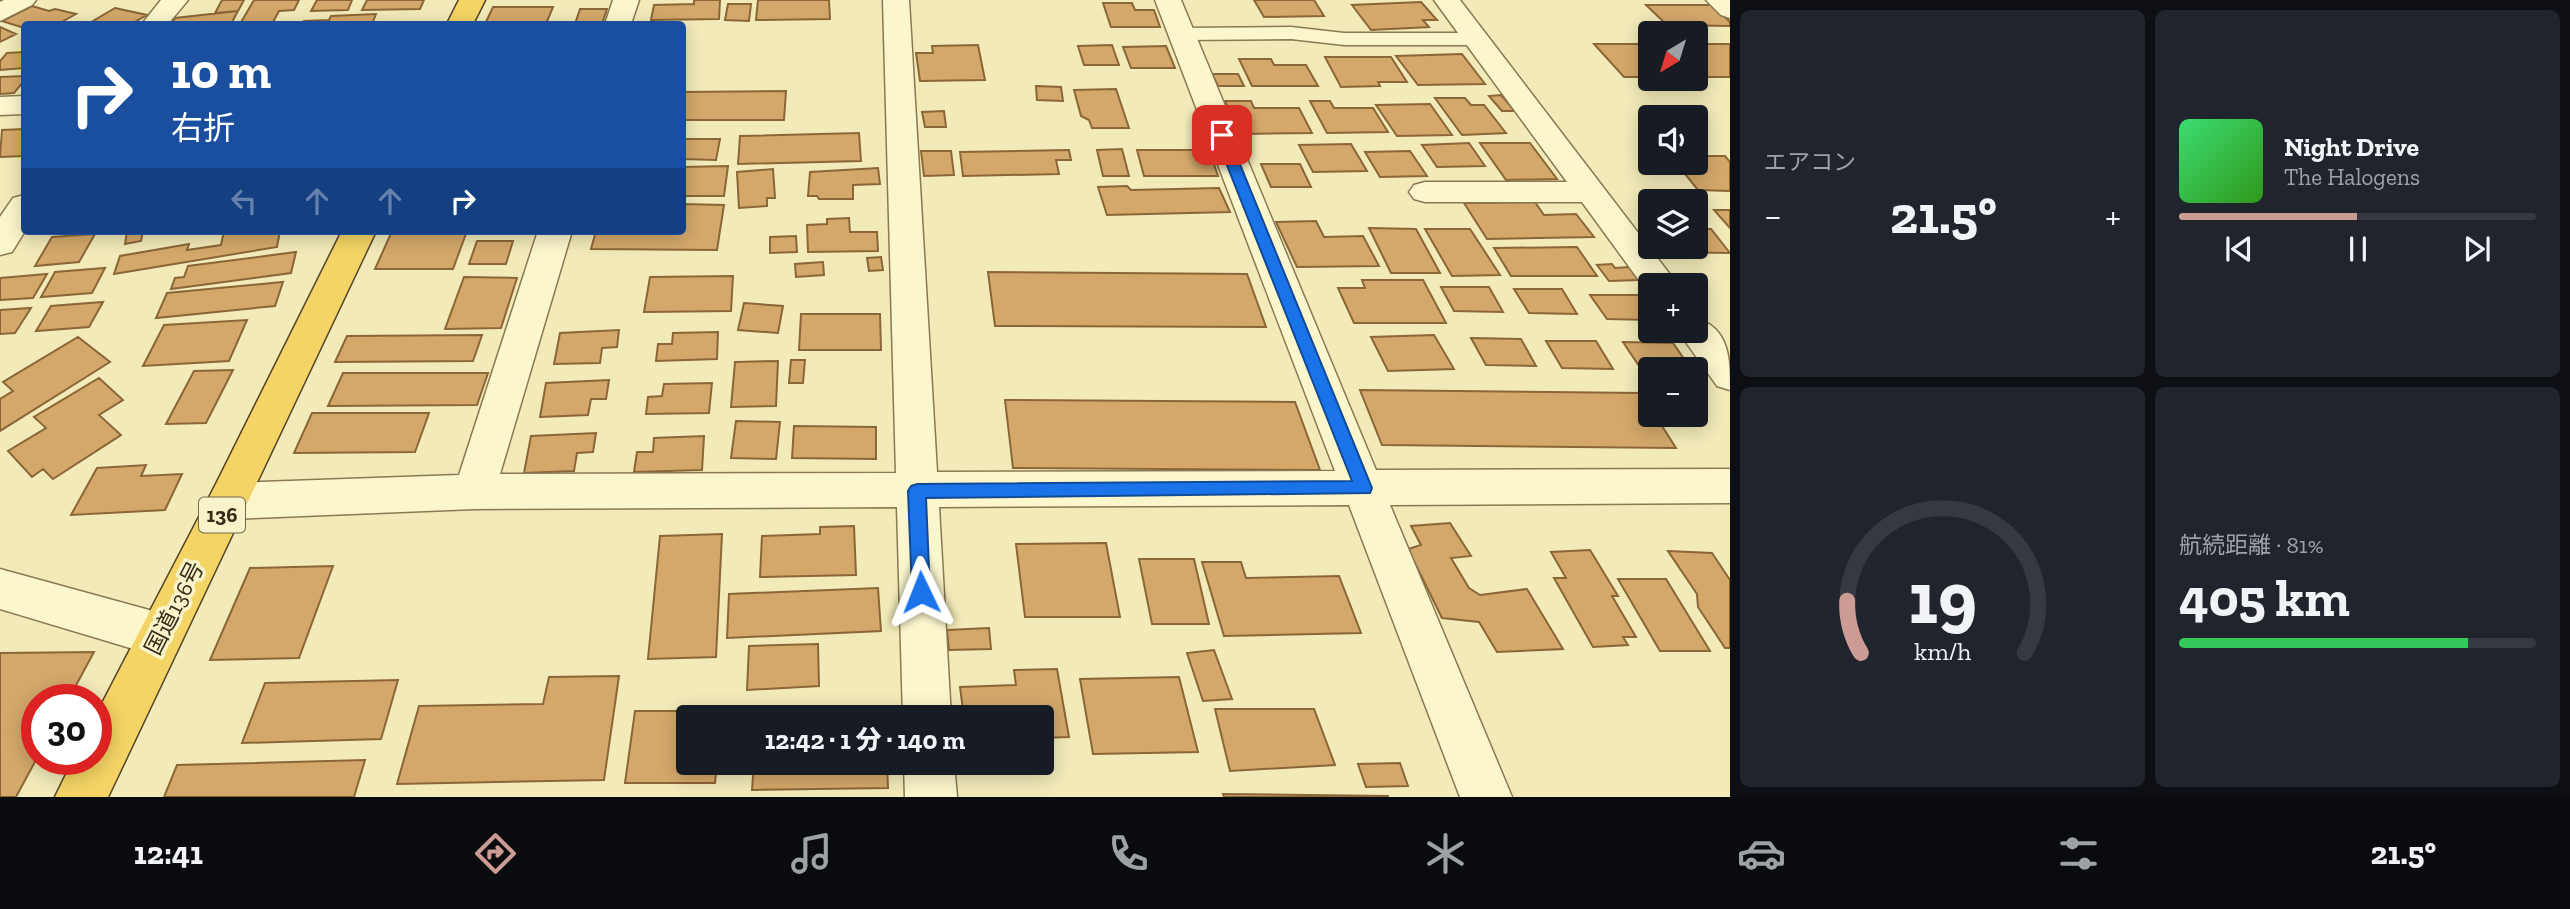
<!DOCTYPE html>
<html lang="ja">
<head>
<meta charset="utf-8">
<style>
  :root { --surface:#171b24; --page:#20242c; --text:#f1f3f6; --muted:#9ea1a6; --line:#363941; --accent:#cc9c94 }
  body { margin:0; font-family:"Zilla Slab","Noto Sans JP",serif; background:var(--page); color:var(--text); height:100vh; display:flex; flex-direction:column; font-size:26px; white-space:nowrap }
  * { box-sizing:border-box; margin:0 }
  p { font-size:23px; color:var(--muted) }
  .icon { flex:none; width:38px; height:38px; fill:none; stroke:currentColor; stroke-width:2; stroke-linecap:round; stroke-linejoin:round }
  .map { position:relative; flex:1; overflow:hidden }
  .panel { display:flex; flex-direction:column; gap:10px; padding:10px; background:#0d0f14; width:840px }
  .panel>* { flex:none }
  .hud { position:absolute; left:21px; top:21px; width:665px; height:214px; border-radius:7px; box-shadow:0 4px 18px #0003; background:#1a4fa0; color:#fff; overflow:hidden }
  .needle { width:46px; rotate:218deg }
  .tools { position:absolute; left:1638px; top:21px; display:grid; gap:14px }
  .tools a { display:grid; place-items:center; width:70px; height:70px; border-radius:7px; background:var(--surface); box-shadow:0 4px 18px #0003; font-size:35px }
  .speed { position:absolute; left:21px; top:684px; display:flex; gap:14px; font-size:35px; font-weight:700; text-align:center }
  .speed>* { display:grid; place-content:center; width:91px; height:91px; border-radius:50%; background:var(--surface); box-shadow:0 4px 18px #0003; line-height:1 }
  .speed .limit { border:10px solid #d22; background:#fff; color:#111 }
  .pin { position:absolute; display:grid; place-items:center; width:60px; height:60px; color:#fff; margin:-30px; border-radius:14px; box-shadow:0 4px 10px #0006 }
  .me { position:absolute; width:77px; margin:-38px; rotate:358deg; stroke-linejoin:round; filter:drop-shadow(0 0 5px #0008) }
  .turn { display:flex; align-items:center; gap:24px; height:147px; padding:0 35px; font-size:32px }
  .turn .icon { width:91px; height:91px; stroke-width:2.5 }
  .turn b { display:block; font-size:49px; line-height:60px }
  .lanes { display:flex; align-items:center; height:66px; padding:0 35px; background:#0003; justify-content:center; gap:35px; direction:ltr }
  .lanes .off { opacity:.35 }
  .big { font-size:52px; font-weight:800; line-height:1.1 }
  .panel .tile { flex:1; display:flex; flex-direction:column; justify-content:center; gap:10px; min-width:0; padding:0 24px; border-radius:10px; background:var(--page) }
  .panel .dial { align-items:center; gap:0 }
  .dial svg { height:182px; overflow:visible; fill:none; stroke:var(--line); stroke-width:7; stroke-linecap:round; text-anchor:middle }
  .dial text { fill:var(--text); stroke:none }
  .song { display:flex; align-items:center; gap:21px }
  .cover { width:84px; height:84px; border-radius:10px; background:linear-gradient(135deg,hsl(140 70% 55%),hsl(110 70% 35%)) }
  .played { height:7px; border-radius:4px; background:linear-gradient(90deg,var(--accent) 50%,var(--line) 50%) }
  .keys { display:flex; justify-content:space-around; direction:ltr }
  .heat { display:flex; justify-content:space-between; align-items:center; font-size:38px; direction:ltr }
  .charge { height:10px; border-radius:5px; background:linear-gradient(90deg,#34c759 81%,var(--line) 0) }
  .panel .tiles { flex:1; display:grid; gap:10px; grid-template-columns:repeat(2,1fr) }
  .trip { position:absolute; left:676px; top:705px; width:378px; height:70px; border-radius:7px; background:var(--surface); box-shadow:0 4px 18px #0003; font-weight:800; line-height:70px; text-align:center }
  .menu { display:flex; height:112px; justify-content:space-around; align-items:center; background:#090b0e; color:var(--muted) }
  .menu .icon { width:49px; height:49px }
  .menu .on { color:var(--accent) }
  .menu b { font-size:32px; color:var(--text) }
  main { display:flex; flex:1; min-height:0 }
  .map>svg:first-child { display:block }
</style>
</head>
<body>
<main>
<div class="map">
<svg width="1730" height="797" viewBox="0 0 1730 797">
  <rect width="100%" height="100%" fill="#f2eab9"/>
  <path fill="#d4a86b" stroke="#8b6636" stroke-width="2" d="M 222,0 L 244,0 L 238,11 L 215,13 Z
    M 254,0 L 299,0 L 294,10 L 279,11 L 272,24 L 240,24 Z
    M 317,0 L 352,0 L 348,10 L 311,11 Z
    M 367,0 L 424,0 L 420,9 L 362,10 Z
    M 694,0 L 720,0 L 719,19 L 651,20 L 654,5 L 694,4 Z
    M 758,0 L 829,0 L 830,19 L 756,20 Z
    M 1254,0 L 1314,0 L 1324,16 L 1264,17 Z
    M 1421,2 L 1437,20 L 1423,20 L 1429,27 L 1371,30 L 1352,5 Z
    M 1103,3 L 1132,3 L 1135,10 L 1154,10 L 1160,27 L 1111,27 Z
    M 728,4 L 751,4 L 749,21 L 725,20 Z
    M 1646,5 L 1712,5 L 1730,22 L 1730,26 L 1667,25 Z
    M 32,6 L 49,11 L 55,9 L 76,14 L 58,24 L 24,24 L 24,28 L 2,21 Z
    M 493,7 L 553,7 L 546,24 L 485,24 Z
    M 115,8 L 147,15 L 131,24 L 108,24 L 93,21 Z
    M 580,9 L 607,9 L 602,24 L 575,24 Z
    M 238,11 L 231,24 L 171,24 L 175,18 Z
    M 376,14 L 372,24 L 302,24 L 304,21 L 329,20 L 331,16 Z
    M 0,27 L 16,34 L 0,42 Z
    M 1594,44 L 1650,44 L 1650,77 L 1624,77 Z
    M 1696,44 L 1730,44 L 1730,77 L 1696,77 Z
    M 978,45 L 985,80 L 920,81 L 916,53 L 933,53 L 932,46 Z
    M 1112,45 L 1119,65 L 1084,65 L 1078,46 Z
    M 1166,46 L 1175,68 L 1131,68 L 1123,47 Z
    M 24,52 L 24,68 L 0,70 L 0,61 L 7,53 Z
    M 1462,54 L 1485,84 L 1418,85 L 1396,56 Z
    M 1325,57 L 1391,57 L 1407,82 L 1378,82 L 1380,86 L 1341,87 Z
    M 1239,59 L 1271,59 L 1274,65 L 1306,65 L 1318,86 L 1252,86 Z
    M 1212,74 L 1238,74 L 1244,86 L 1218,86 Z
    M 24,76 L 24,81 L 14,93 L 0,94 L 0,77 Z
    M 1036,86 L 1061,87 L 1063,101 L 1037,100 Z
    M 1116,89 L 1129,128 L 1092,128 L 1089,120 L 1081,116 L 1074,90 Z
    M 786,91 L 784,120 L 682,120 L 682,92 Z
    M 1501,95 L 1515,111 L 1502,111 L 1489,96 Z
    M 1435,98 L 1465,98 L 1471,105 L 1484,105 L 1506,133 L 1462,135 Z
    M 1225,101 L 1251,101 L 1254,108 L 1299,108 L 1312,133 L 1239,134 Z
    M 1310,101 L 1330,101 L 1334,108 L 1373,108 L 1388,132 L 1327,133 Z
    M 1430,104 L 1452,135 L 1397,136 L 1376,105 Z
    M 944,111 L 946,127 L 925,127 L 922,112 Z
    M 24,129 L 24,156 L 0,157 L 2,130 Z
    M 859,133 L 861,161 L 738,164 L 740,136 Z
    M 682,139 L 720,139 L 716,160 L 682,159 Z
    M 1469,143 L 1485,166 L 1437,167 L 1422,145 Z
    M 1480,143 L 1530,143 L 1557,179 L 1506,180 Z
    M 1351,144 L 1367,171 L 1313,172 L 1299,145 Z
    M 1122,149 L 1129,176 L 1103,176 L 1097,150 Z
    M 1069,150 L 1071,160 L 1056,160 L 1059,174 L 963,176 L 960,152 Z
    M 1137,150 L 1209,150 L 1218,176 L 1144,176 Z
    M 921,151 L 951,151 L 954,175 L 924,176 Z
    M 1410,151 L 1427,176 L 1380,177 L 1365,152 Z
    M 1696,156 L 1725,156 L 1730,162 L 1730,191 L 1698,190 L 1676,163 L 1696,163 Z
    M 1261,164 L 1300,164 L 1311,187 L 1271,187 Z
    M 728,166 L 724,196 L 682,196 L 682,167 Z
    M 878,168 L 880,184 L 853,185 L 853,199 L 819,199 L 817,196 L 808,196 L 810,172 Z
    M 773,169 L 775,198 L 767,198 L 767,206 L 739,208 L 737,172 Z
    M 1127,186 L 1131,190 L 1219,188 L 1230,212 L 1107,215 L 1098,187 Z
    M 1535,202 L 1544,215 L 1576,214 L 1594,237 L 1487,239 L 1464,203 Z
    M 682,204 L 724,205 L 717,250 L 591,249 L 596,231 L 682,231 Z
    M 1714,210 L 1730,210 L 1730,228 Z
    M 849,218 L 850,232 L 877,232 L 878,251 L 808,252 L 807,225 L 827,224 L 827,219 Z
    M 1316,221 L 1324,237 L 1363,236 L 1379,266 L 1297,267 L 1276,222 Z
    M 1369,228 L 1416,229 L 1440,273 L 1391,273 Z
    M 1425,229 L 1470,229 L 1500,275 L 1452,276 Z
    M 1696,229 L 1711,229 L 1730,253 L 1664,252 L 1659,247 L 1696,247 Z
    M 127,231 L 143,231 L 141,241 L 125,244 Z
    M 224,231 L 280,231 L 277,247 L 114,274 L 120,256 L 189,244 L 187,250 L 221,245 Z
    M 392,231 L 467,231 L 453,269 L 375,269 Z
    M 95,234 L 79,262 L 35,266 L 52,237 Z
    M 796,236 L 797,252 L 770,253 L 770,237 Z
    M 477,241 L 513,241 L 506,264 L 469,264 Z
    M 1577,247 L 1597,276 L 1511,276 L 1494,248 Z
    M 296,252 L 291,273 L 171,289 L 175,278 L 184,277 L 188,266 Z
    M 881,257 L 883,270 L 869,271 L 867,258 Z
    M 823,262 L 824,275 L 796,277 L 795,264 Z
    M 1612,264 L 1615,268 L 1629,267 L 1639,280 L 1609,281 L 1597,265 Z
    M 105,268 L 92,293 L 41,297 L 55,272 Z
    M 988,272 L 1247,274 L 1266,327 L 995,326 Z
    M 47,274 L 33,298 L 0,300 L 0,278 Z
    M 733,276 L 731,311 L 644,312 L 650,277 Z
    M 464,277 L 517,278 L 501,328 L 445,329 Z
    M 1362,280 L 1423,280 L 1446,323 L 1354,323 L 1338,288 L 1365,288 Z
    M 283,282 L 275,306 L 156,318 L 167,293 Z
    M 1441,287 L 1489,287 L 1503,312 L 1454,311 Z
    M 1514,289 L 1562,289 L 1577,314 L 1529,313 Z
    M 1590,295 L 1638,295 L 1650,312 L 1650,320 L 1607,319 Z
    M 103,302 L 89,327 L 36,331 L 51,306 Z
    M 744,303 L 783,306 L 778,333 L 738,330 Z
    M 31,308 L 15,333 L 0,334 L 0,310 Z
    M 801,314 L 880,314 L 881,350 L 799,350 Z
    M 247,320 L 229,361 L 143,366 L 164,325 Z
    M 619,330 L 617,347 L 602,348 L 600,363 L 554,364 L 560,333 Z
    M 718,332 L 717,359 L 656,361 L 658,344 L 672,344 L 673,333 Z
    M 482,335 L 473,361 L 335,362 L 347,336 Z
    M 1434,335 L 1454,369 L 1388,371 L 1371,337 Z
    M 78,337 L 110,362 L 0,431 L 0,399 L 13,391 L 3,382 Z
    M 1471,338 L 1521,339 L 1536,366 L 1486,365 Z
    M 1546,341 L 1596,341 L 1613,369 L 1562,368 Z
    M 1623,342 L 1673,343 L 1691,369 L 1641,369 Z
    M 791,360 L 805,360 L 803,383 L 789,383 Z
    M 778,361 L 776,406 L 731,407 L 735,362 Z
    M 233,370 L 206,423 L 166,424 L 194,371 Z
    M 343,373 L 488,373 L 477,405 L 328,406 Z
    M 99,378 L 123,400 L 99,415 L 121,435 L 53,479 L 43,469 L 32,477 L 8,451 L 46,428 L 34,417 Z
    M 609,380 L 606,399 L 591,399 L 588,415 L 540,417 L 546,383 Z
    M 712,383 L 709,413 L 646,414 L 648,397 L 662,396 L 664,384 Z
    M 1360,390 L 1641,393 L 1650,408 L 1650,415 L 1655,415 L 1676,448 L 1382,445 Z
    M 1005,400 L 1295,402 L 1320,470 L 1013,468 Z
    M 312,413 L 429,413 L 415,452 L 294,453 Z
    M 736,421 L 780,422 L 776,459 L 731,458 Z
    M 794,426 L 876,427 L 876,459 L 792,458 Z
    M 596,433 L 593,452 L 577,453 L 574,471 L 524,473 L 531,436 Z
    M 704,436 L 702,470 L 634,472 L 637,452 L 653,452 L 654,438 Z
    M 146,465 L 141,476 L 182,474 L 165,510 L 71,515 L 97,468 Z
    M 1450,523 L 1471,556 L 1451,558 L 1469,588 L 1480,595 L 1527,589 L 1563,649 L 1497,652 L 1479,622 L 1442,618 L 1408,549 L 1421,545 L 1411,526 Z
    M 854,526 L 856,575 L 760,577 L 762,536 L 820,534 L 820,527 Z
    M 722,534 L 716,657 L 648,659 L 660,536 Z
    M 1106,543 L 1120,617 L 1025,617 L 1016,544 Z
    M 1590,550 L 1618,596 L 1612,596 L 1636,637 L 1623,637 L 1628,645 L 1593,647 L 1554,578 L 1566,578 L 1551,552 Z
    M 1668,551 L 1712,553 L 1730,580 L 1730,648 L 1725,648 L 1698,607 L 1697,594 Z
    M 1139,559 L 1194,559 L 1209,624 L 1152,624 Z
    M 1202,562 L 1241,562 L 1246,578 L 1339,576 L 1361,633 L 1224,636 Z
    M 333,566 L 299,658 L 210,660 L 250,568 Z
    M 1618,579 L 1666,579 L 1710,651 L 1660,651 Z
    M 878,588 L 881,631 L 727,638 L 729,594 Z
    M 989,628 L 991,649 L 949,650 L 947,630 Z
    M 818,644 L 819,686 L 747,690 L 749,646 Z
    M 1214,650 L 1232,699 L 1203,701 L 1187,653 Z
    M 94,652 L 68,700 L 37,700 L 37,758 L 16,797 L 0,797 L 0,653 Z
    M 1057,669 L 1069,737 L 1041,738 L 1041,718 L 964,718 L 960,687 L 1016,685 L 1014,670 Z
    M 619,676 L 604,780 L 397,784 L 419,706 L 543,704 L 549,677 Z
    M 1179,677 L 1198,752 L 1093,754 L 1080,679 Z
    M 398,680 L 381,739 L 242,743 L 265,683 Z
    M 1215,709 L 1314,709 L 1335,765 L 1230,771 Z
    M 635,711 L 721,711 L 720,718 L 688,718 L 688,763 L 717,763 L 715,783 L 625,783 Z
    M 365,760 L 354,797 L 164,797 L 177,765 Z
    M 754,763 L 887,763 L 888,788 L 752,790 Z
    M 1400,763 L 1408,786 L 1366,787 L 1358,764 Z
    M 1223,794 L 1388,796 L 1388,797 L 1224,797 Z"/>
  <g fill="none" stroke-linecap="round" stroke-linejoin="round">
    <g stroke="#8a7952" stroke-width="3">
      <path id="service" d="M 1291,27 L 1344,33 L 1476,33 L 1486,39 L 1476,45 L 1344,45 L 1291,39 L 1181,40 L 1171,34 L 1181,28 Z"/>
    </g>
    <g stroke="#8a7952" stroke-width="3">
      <path id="minor" d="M 4,0 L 36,0 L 32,5 L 0,21 L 0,2 Z
        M 161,0 L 188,0 L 168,24 L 142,24 Z
        M 613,0 L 639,0 L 631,24 L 605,24 Z
        M 883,0 L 909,0 L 937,472 L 1335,471 L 1155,0 L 1181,0 L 1376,470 L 1730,469 L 1730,503 L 1390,505 L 1512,797 L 1460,797 L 1349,505 L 939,507 L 951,718 L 903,718 L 897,507 L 474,509 L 229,519 L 214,514 L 208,501 L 214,488 L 229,483 L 459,475 L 538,231 L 572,231 L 500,474 L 896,473 Z
        M 1434,0 L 1460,0 L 1678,285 L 1650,285 L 1649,294 L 1582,202 L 1425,202 L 1414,199 L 1409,192 L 1414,185 L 1425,182 L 1567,182 Z
        M 1706,0 L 1730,0 L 1730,18 L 1721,15 Z
        M 24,96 L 24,114 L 0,115 L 0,97 Z
        M 24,195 L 25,231 L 12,252 L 0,255 L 0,217 L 13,198 Z
        M 1696,318 C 1730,329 1730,359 1730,390 L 1717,386 L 1678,331 L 1696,331 Z
        M 0,569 L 160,613 L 176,620 L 183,635 L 176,650 L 160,657 L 0,609 Z
        M 904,763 L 954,763 L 957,797 L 905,797 Z"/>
    </g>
    <g stroke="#564528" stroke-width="3">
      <path id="trunk" d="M 459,0 L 485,0 L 473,24 L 447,24 Z
        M 342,231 L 376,231 L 108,797 L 55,797 L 73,760 L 96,760 L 96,715 L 214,488 Z"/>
    </g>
    <use href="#service" fill="#fcf6cd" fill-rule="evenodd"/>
    <use href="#minor" fill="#fcf6cd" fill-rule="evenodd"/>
    <use href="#trunk" fill="#f4d465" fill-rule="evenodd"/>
  </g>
  <path fill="#1a73e8" stroke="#114b97" stroke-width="2" d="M 1222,131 L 1228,135 L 1372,488 L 1370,493 L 926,498 L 930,592 L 928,598 L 921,600 L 915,598 L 912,592 L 908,491 L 911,486 L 917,484 L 1352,481 L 1215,135 Z"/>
  <g text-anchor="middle" stroke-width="7" stroke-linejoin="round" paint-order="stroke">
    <rect fill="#f9f3c9" stroke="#71684e" stroke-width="2" x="199" y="497.5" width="46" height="35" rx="5"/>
    <g font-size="21" font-weight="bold" fill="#372d19">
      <text x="222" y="522">136</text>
    </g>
    <g font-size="23" fill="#372d19" stroke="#f9f3c9">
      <text transform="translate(174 608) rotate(-63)" y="8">国道136号</text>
    </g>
  </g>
</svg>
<div class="tools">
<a><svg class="needle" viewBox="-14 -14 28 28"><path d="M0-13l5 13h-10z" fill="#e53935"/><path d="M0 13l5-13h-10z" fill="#9ea1a6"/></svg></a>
<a><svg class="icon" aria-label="sound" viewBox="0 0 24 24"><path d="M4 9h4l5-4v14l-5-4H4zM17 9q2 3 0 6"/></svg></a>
<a><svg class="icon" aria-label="layers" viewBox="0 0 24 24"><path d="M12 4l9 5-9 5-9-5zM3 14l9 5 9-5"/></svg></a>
<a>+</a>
<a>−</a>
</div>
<div class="speed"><div class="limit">30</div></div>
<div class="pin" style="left:1222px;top:135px;background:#d93025"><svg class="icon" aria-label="arrive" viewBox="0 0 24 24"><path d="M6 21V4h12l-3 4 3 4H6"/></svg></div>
<svg class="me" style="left:921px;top:592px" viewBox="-20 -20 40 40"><path d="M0-17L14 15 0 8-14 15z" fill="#1a73e8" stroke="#fff" stroke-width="4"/></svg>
<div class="trip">12:42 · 1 分 · 140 m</div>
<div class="hud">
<div class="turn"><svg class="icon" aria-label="right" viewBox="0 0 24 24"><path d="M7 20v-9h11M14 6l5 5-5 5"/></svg><div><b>10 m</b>右折</div></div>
<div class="lanes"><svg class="icon off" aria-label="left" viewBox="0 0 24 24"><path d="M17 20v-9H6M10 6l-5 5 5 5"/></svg><svg class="icon off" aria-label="ahead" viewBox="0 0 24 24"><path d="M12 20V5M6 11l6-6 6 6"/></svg><svg class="icon off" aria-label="ahead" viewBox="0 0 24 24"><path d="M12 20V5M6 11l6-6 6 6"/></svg><svg class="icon" aria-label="right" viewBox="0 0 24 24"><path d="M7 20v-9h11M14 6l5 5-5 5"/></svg></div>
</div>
</div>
<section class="panel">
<div class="tiles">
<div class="tile"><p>エアコン</p>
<div class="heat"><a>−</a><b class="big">21.5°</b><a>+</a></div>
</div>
<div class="tile">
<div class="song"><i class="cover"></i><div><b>Night Drive</b><p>The Halogens</p></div></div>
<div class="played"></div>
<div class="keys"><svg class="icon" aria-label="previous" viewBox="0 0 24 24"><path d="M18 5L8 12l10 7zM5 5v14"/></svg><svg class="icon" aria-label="pause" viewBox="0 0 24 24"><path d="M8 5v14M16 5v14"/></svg><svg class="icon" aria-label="next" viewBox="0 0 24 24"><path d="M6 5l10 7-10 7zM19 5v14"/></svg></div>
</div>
<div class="tile dial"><svg viewBox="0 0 100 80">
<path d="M14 69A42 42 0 1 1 86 69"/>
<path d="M14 69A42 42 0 0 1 8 46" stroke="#cc9c94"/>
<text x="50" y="56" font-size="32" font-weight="700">19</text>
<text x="50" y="72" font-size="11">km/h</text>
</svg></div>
<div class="tile"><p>航続距離 · 81%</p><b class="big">405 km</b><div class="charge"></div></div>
</div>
</section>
</main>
<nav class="menu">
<b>12:41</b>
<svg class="icon on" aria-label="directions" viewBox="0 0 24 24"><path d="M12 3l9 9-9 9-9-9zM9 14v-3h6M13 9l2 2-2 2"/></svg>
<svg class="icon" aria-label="music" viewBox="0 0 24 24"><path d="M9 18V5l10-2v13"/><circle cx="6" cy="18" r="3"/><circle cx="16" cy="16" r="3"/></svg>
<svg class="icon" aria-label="phone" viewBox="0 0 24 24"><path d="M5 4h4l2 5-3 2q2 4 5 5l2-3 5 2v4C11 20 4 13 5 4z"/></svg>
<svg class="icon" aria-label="climate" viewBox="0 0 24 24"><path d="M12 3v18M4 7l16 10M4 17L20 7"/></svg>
<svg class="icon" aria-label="car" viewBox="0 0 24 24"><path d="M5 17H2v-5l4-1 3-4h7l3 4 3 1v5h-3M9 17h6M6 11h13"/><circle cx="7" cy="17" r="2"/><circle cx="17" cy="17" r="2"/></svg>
<svg class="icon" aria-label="filters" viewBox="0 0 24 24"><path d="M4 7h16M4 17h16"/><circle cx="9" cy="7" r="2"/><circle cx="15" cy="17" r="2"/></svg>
<b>21.5°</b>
</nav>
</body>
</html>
